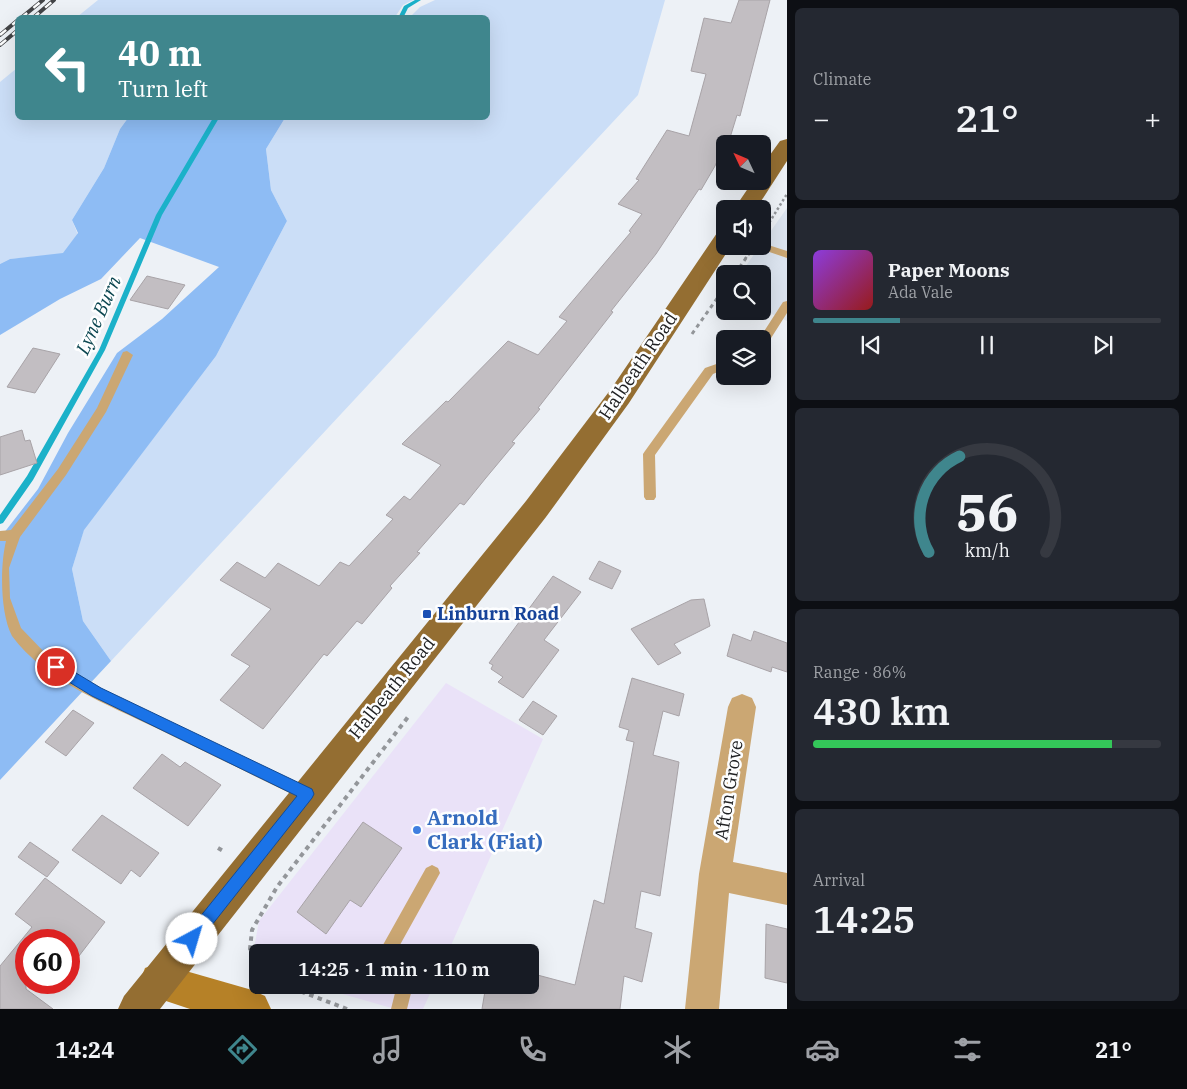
<!DOCTYPE html>
<html lang="en">
<head>
<meta charset="utf-8">
<style>
  :root { --surface:#171b24; --page:#242831; --text:#f1f3f6; --muted:#9ea1a6; --line:#363941; --accent:#3f868d }
  body { margin:0; font-family:"IBM Plex Serif",serif; background:var(--page); color:var(--text); height:100vh; display:flex; flex-direction:column; font-size:19px; white-space:nowrap }
  * { box-sizing:border-box; margin:0 }
  p { font-size:16px; color:var(--muted) }
  .icon { flex:none; width:28px; height:28px; fill:none; stroke:currentColor; stroke-width:2; stroke-linecap:round; stroke-linejoin:round }
  .map { position:relative; flex:1; overflow:hidden }
  .panel { display:flex; flex-direction:column; gap:8px; padding:8px; background:#0d0f14; width:400px }
  .panel>* { flex:none }
  .top-card { position:absolute; left:15px; top:15px; width:475px; height:105px; border-radius:8px; box-shadow:0 5px 20px #0002; background:#3f868d; color:#fff; overflow:hidden }
  .needle { width:32px; rotate:314deg }
  .fabs { position:absolute; left:716px; top:135px; display:grid; gap:10px }
  .fabs a { display:grid; place-items:center; width:55px; height:55px; border-radius:8px; background:var(--surface); box-shadow:0 5px 20px #0002; font-size:25px }
  .speed { position:absolute; left:15px; top:929px; display:flex; gap:10px; font-size:25px; font-weight:700; text-align:center }
  .speed>* { display:grid; place-content:center; width:65px; height:65px; border-radius:50%; background:var(--surface); box-shadow:0 5px 20px #0002; line-height:1 }
  .speed .limit { border:8px solid #d22; background:#fff; color:#111 }
  .pin { position:absolute; display:grid; place-items:center; width:42px; height:42px; color:#fff; margin:-21px; border:2px solid #fff; border-radius:50%; box-shadow:0 1px 5px #0007 }
  .me { position:absolute; width:55px; margin:-28px; rotate:39deg; stroke-linejoin:round; filter:drop-shadow(0 0 4px #0008) }
  .turn { display:flex; align-items:center; gap:18px; height:105px; padding:0 20px; font-size:22px }
  .turn .icon { width:65px; height:65px; stroke-width:2.5 }
  .turn b { display:block; font-size:35px; line-height:42px }
  .big { font-size:38px; font-weight:600; line-height:1.1 }
  .panel .card { flex:1; display:flex; flex-direction:column; justify-content:center; gap:8px; min-width:0; padding:0 18px; border-radius:8px; background:var(--page) }
  .panel .dial { align-items:center; gap:0 }
  .dial svg { height:130px; overflow:visible; fill:none; stroke:var(--line); stroke-width:7; stroke-linecap:round; text-anchor:middle }
  .dial text { fill:var(--text); stroke:none }
  .song { display:flex; align-items:center; gap:15px }
  .cover { width:60px; height:60px; border-radius:8px; background:linear-gradient(135deg,hsl(270 70% 55%),hsl(0 70% 35%)) }
  .played { height:5px; border-radius:2px; background:linear-gradient(90deg,var(--accent) 25%,var(--line) 25%) }
  .keys { display:flex; justify-content:space-around; direction:ltr }
  .heat { display:flex; justify-content:space-between; align-items:center; font-size:28px; direction:ltr }
  .charge { height:8px; border-radius:4px; background:linear-gradient(90deg,#34c759 86%,var(--line) 0) }
  .trip { position:absolute; left:249px; top:944px; width:290px; height:50px; border-radius:8px; background:var(--surface); box-shadow:0 5px 20px #0002; font-weight:600; line-height:50px; text-align:center }
  .tab-bar { display:flex; height:80px; justify-content:space-around; align-items:center; background:#090b0e; color:var(--muted) }
  .tab-bar .icon { width:35px; height:35px }
  .tab-bar .active { color:var(--accent) }
  .tab-bar b { font-size:22px; color:var(--text) }
  main { display:flex; flex:1; min-height:0 }
  .map>svg:first-child { display:block }
</style>
</head>
<body>
<main>
<div class="map">
<svg width="787" height="1009" viewBox="0 0 787 1009">
  <rect width="100%" height="100%" fill="#edf1f6"/>
  <path fill="#eae2f8" d="M 446,683 L 543,739 L 448,952 L 258,952 L 257,956 L 255,943 L 259,921 Z
    M 311,985 L 434,985 L 423,1009 L 395,1009 Z"/>
  <path fill="#dce4ef" d="M 787,208 L 787,321 L 763,310 L 762,274 L 740,274 L 760,246 L 762,246 L 763,242 Z"/>
  <path fill="#cbdef7" d="M 98,0 L 413,0 L 403,5 L 395,17 L 77,17 Z
    M 435,0 L 665,0 L 638,95 L 111,661 L 83,621 L 72,569 L 84,529 L 216,356 L 287,221 L 271,190 L 266,149 L 285,118 L 488,118 L 488,18 L 410,17 L 420,7 Z
    M 17,68 L 18,118 L 128,118 L 120,129 L 104,168 L 72,220 L 78,235 L 63,254 L 10,259 L 0,264 L 0,82 Z"/>
  <path fill="#8ebcf4" d="M 128,118 L 285,118 L 266,149 L 271,190 L 287,221 L 216,356 L 84,530 L 72,569 L 83,621 L 111,661 L 0,780 L 0,538 L 38,489 L 68,433 L 117,353 L 162,319 L 219,267 L 140,238 L 101,279 L 60,299 L 0,335 L 0,264 L 10,259 L 63,253 L 78,233 L 72,220 L 104,168 L 120,129 Z"/>
  <g fill="none" stroke-linecap="round" stroke-linejoin="round">
    <path fill="#1bb1c9" fill-rule="evenodd" d="M 415,0 L 421,0 L 408,8 L 403,18 L 398,18 L 404,6 Z
      M 213,118 L 219,118 L 162,215 L 105,350 L 33,480 L 3,523 L 0,524 L 0,515 L 27,476 L 99,350 L 156,215 Z"/>
  </g>
  <path fill="#c2bec2" stroke="#a8a3a7" d="M 739,0 L 770,0 L 740,116 L 737,115 L 729,141 L 726,141 L 715,166 L 701,190 L 699,189 L 656,254 L 611,311 L 613,312 L 538,408 L 540,409 L 512,442 L 515,443 L 485,479 L 464,505 L 460,503 L 417,552 L 420,553 L 390,586 L 392,588 L 362,624 L 357,621 L 327,656 L 324,654 L 263,729 L 220,700 L 250,666 L 231,655 L 271,609 L 220,580 L 237,562 L 265,578 L 278,563 L 319,586 L 340,562 L 349,566 L 393,519 L 386,515 L 404,496 L 410,500 L 441,465 L 402,444 L 446,401 L 448,402 L 508,341 L 538,355 L 567,321 L 559,317 L 631,232 L 629,231 L 642,214 L 618,204 L 639,180 L 636,179 L 667,130 L 689,136 L 706,74 L 691,71 L 704,18 L 731,23 Z
    M 147,276 L 185,285 L 168,309 L 130,300 Z
    M 33,348 L 60,354 L 35,393 L 7,387 Z
    M 22,430 L 25,441 L 30,440 L 37,463 L 0,475 L 0,437 Z
    M 599,561 L 621,571 L 612,589 L 589,579 Z
    M 553,576 L 581,592 L 544,640 L 559,650 L 523,698 L 498,682 L 503,677 L 491,669 L 493,665 L 489,663 Z
    M 704,599 L 710,626 L 674,644 L 681,653 L 658,665 L 631,629 L 691,600 Z
    M 754,631 L 787,643 L 787,672 L 772,667 L 771,672 L 727,656 L 733,634 L 751,641 Z
    M 632,678 L 684,694 L 679,716 L 663,711 L 653,755 L 679,762 L 660,896 L 641,891 L 635,928 L 652,933 L 642,982 L 624,976 L 620,1009 L 482,1009 L 486,985 L 530,985 L 530,973 L 575,985 L 594,900 L 604,904 L 634,742 L 626,740 L 629,730 L 619,727 Z
    M 533,701 L 557,716 L 543,735 L 519,720 Z
    M 73,710 L 94,723 L 66,756 L 45,742 Z
    M 162,754 L 180,767 L 185,762 L 221,785 L 188,826 L 133,788 Z
    M 102,815 L 159,853 L 140,877 L 131,870 L 121,884 L 72,850 Z
    M 363,822 L 402,848 L 361,907 L 350,900 L 326,934 L 297,912 Z
    M 30,842 L 59,862 L 47,877 L 18,857 Z
    M 45,878 L 105,922 L 69,969 L 69,940 L 26,940 L 26,989 L 53,1009 L 0,1009 L 0,966 L 32,927 L 15,914 Z
    M 766,924 L 787,929 L 787,983 L 765,978 Z"/>
  <g fill="none" stroke-linecap="round" stroke-linejoin="round">
    <path stroke="#93969a" stroke-width="2.5" stroke-dasharray="2.5 2.5" stroke-linecap="butt" d="M 764,231 L 787,194
      M 745,259 L 749,254"/>
    <path stroke="#93969a" stroke-width="3" stroke-dasharray="4 4" stroke-linecap="butt" d="M 735,274 L 746,258
      M 692,334 L 725,287"/>
    <path stroke="#93969a" stroke-width="4" stroke-dasharray="4.5 4.5" stroke-linecap="butt" d="M 218,848 L 225,852
      M 258,966 L 250,949 L 252,930 L 277,887 L 408,717
      M 284,985 L 347,1009"/>
    <path fill="#cba773" fill-rule="evenodd" d="M 762,243 L 787,251 L 787,258 L 758,248 L 757,246 L 762,246 Z
      M 787,301 L 787,313 L 766,346 L 762,347 L 762,339 L 759,339 L 783,302 Z
      M 127,351 L 133,355 L 106,412 L 66,475 L 20,537 L 9,568 L 10,598 L 21,628 L 47,655 L 101,688 L 312,789 L 315,794 L 312,799 L 307,801 L 302,799 C 254,776 206,752 158,729 C 109,705 45,681 12,636 C 0,613 0,566 6,541 L 0,541 L 0,531 L 11,530 L 58,469 L 97,408 L 123,352 Z
      M 725,361 L 725,369 L 713,374 L 655,455 L 656,497 L 654,500 L 646,500 L 644,497 L 643,454 L 645,451 L 705,368 Z
      M 432,865 L 438,868 L 440,873 L 396,952 L 379,952 L 426,868 Z
      M 397,985 L 413,985 L 407,1009 L 391,1009 Z"/>
    <path fill="#cba773" fill-rule="evenodd" d="M 742,694 L 752,698 L 756,707 L 733,862 L 787,873 L 787,905 L 729,893 L 719,1009 L 685,1009 L 699,874 L 728,707 L 732,698 Z"/>
    <path fill="#b68127" fill-rule="evenodd" d="M 158,963 L 252,990 L 265,996 L 271,1009 L 190,1009 L 145,994 L 140,981 L 145,968 Z"/>
    <path fill="#946e32" fill-rule="evenodd" d="M 787,139 L 787,161 L 756,209 L 734,209 L 753,181 L 762,181 L 762,166 L 780,141 Z
      M 725,231 L 725,246 L 731,246 L 629,403 L 546,517 L 160,1009 L 118,1009 L 124,996 L 526,501 L 611,389 L 717,233 Z"/>
    <g stroke="#434447" stroke-width="4">
      <path id="rail" d="M 21,18 L 43,0
        M 33,18 L 54,0
        M 0,35 L 18,20
        M 0,45 L 18,30"/>
    </g>
    <use href="#rail" stroke="#fdfeff" stroke-width="2.5" stroke-dasharray="8" stroke-linecap="butt"/>
  </g>
  <path fill="#1a73e8" stroke="#114b97" d="M 56,661 L 101,688 L 312,789 L 314,794 L 312,798 L 197,944 L 192,946 L 187,944 L 184,939 L 187,933 L 297,796 L 92,696 L 51,671 L 50,667 L 51,663 Z"/>
  <rect fill="#1a4fb4" stroke="#fdfeff" stroke-width="2" x="422" y="609" width="10" height="10" rx="2.5"/>
  <circle fill="#3f7fe0" stroke="#fdfeff" stroke-width="2" cx="417" cy="830" r="5"/>
  <g text-anchor="middle" stroke-width="5" stroke-linejoin="round" paint-order="stroke">
    <g font-size="18" fill="#202123" stroke="#fdfeff">
      <text transform="translate(638 366) rotate(-56)" y="6">Halbeath Road</text>
      <text transform="translate(392 688) rotate(-51)" y="6">Halbeath Road</text>
      <text transform="translate(729 790) rotate(-81)" y="6">Afton Grove</text>
    </g>
    <g font-size="18" font-weight="bold" fill="#164399" stroke="#fdfeff" text-anchor="start">
      <text x="437" y="620">Linburn Road</text>
    </g>
    <g font-size="19" font-style="italic" fill="#0c4751" stroke="#fdfeff">
      <text transform="translate(98 315) rotate(-66)" y="7">Lyne Burn</text>
    </g>
    <g font-size="21" font-weight="bold" fill="#366cbe" stroke="#fdfeff" text-anchor="start">
      <text x="427" y="825">Arnold<tspan x="427" dy="24">Clark (Fiat)</tspan></text>
    </g>
  </g>
</svg>
<div class="fabs">
<a><svg class="needle" viewBox="-14 -14 28 28"><path d="M0-13l5 13h-10z" fill="#e53935"/><path d="M0 13l5-13h-10z" fill="#9ea1a6"/></svg></a>
<a><svg class="icon" aria-label="sound" viewBox="0 0 24 24"><path d="M4 9h4l5-4v14l-5-4H4zM17 9q2 3 0 6"/></svg></a>
<a><svg class="icon" aria-label="search" viewBox="0 0 24 24"><circle cx="10" cy="10" r="6"/><path d="M15 15l6 6"/></svg></a>
<a><svg class="icon" aria-label="layers" viewBox="0 0 24 24"><path d="M12 4l9 5-9 5-9-5zM3 14l9 5 9-5"/></svg></a>
</div>
<div class="speed"><div class="limit">60</div></div>
<div class="pin" style="left:56px;top:667px;background:#d93025"><svg class="icon" aria-label="arrive" viewBox="0 0 24 24"><path d="M6 21V4h12l-3 4 3 4H6"/></svg></div>
<svg class="me" style="left:192px;top:939px" viewBox="-20 -20 40 40"><circle r="19" fill="#fff"/><path d="M0-13L10 11 0 6-10 11z" fill="#1a73e8"/></svg>
<div class="trip">14:25 · 1 min · 110 m</div>
<div class="top-card">
<div class="turn"><svg class="icon" aria-label="left" viewBox="0 0 24 24"><path d="M17 20v-9H6M10 6l-5 5 5 5"/></svg><div><b>40 m</b>Turn left</div></div>
</div>
</div>
<section class="panel">
<div class="card"><p>Climate</p>
<div class="heat"><a>−</a><b class="big">21°</b><a>+</a></div>
</div>
<div class="card">
<div class="song"><i class="cover"></i><div><b>Paper Moons</b><p>Ada Vale</p></div></div>
<div class="played"></div>
<div class="keys"><svg class="icon" aria-label="previous" viewBox="0 0 24 24"><path d="M18 5L8 12l10 7zM5 5v14"/></svg><svg class="icon" aria-label="pause" viewBox="0 0 24 24"><path d="M8 5v14M16 5v14"/></svg><svg class="icon" aria-label="next" viewBox="0 0 24 24"><path d="M6 5l10 7-10 7zM19 5v14"/></svg></div>
</div>
<div class="card dial"><svg viewBox="0 0 100 80">
<path d="M14 69A42 42 0 1 1 86 69"/>
<path d="M14 69A42 42 0 0 1 33 10" stroke="#3f868d"/>
<text x="50" y="56" font-size="32" font-weight="700">56</text>
<text x="50" y="72" font-size="11">km/h</text>
</svg></div>
<div class="card"><p>Range · 86%</p><b class="big">430 km</b><div class="charge"></div></div>
<div class="card"><p>Arrival</p><b class="big">14:25</b></div>
</section>
</main>
<nav class="tab-bar">
<b>14:24</b>
<svg class="icon active" aria-label="directions" viewBox="0 0 24 24"><path d="M12 3l9 9-9 9-9-9zM9 14v-3h6M13 9l2 2-2 2"/></svg>
<svg class="icon" aria-label="music" viewBox="0 0 24 24"><path d="M9 18V5l10-2v13"/><circle cx="6" cy="18" r="3"/><circle cx="16" cy="16" r="3"/></svg>
<svg class="icon" aria-label="phone" viewBox="0 0 24 24"><path d="M5 4h4l2 5-3 2q2 4 5 5l2-3 5 2v4C11 20 4 13 5 4z"/></svg>
<svg class="icon" aria-label="climate" viewBox="0 0 24 24"><path d="M12 3v18M4 7l16 10M4 17L20 7"/></svg>
<svg class="icon" aria-label="car" viewBox="0 0 24 24"><path d="M5 17H2v-5l4-1 3-4h7l3 4 3 1v5h-3M9 17h6M6 11h13"/><circle cx="7" cy="17" r="2"/><circle cx="17" cy="17" r="2"/></svg>
<svg class="icon" aria-label="filters" viewBox="0 0 24 24"><path d="M4 7h16M4 17h16"/><circle cx="9" cy="7" r="2"/><circle cx="15" cy="17" r="2"/></svg>
<b>21°</b>
</nav>
</body>
</html>
